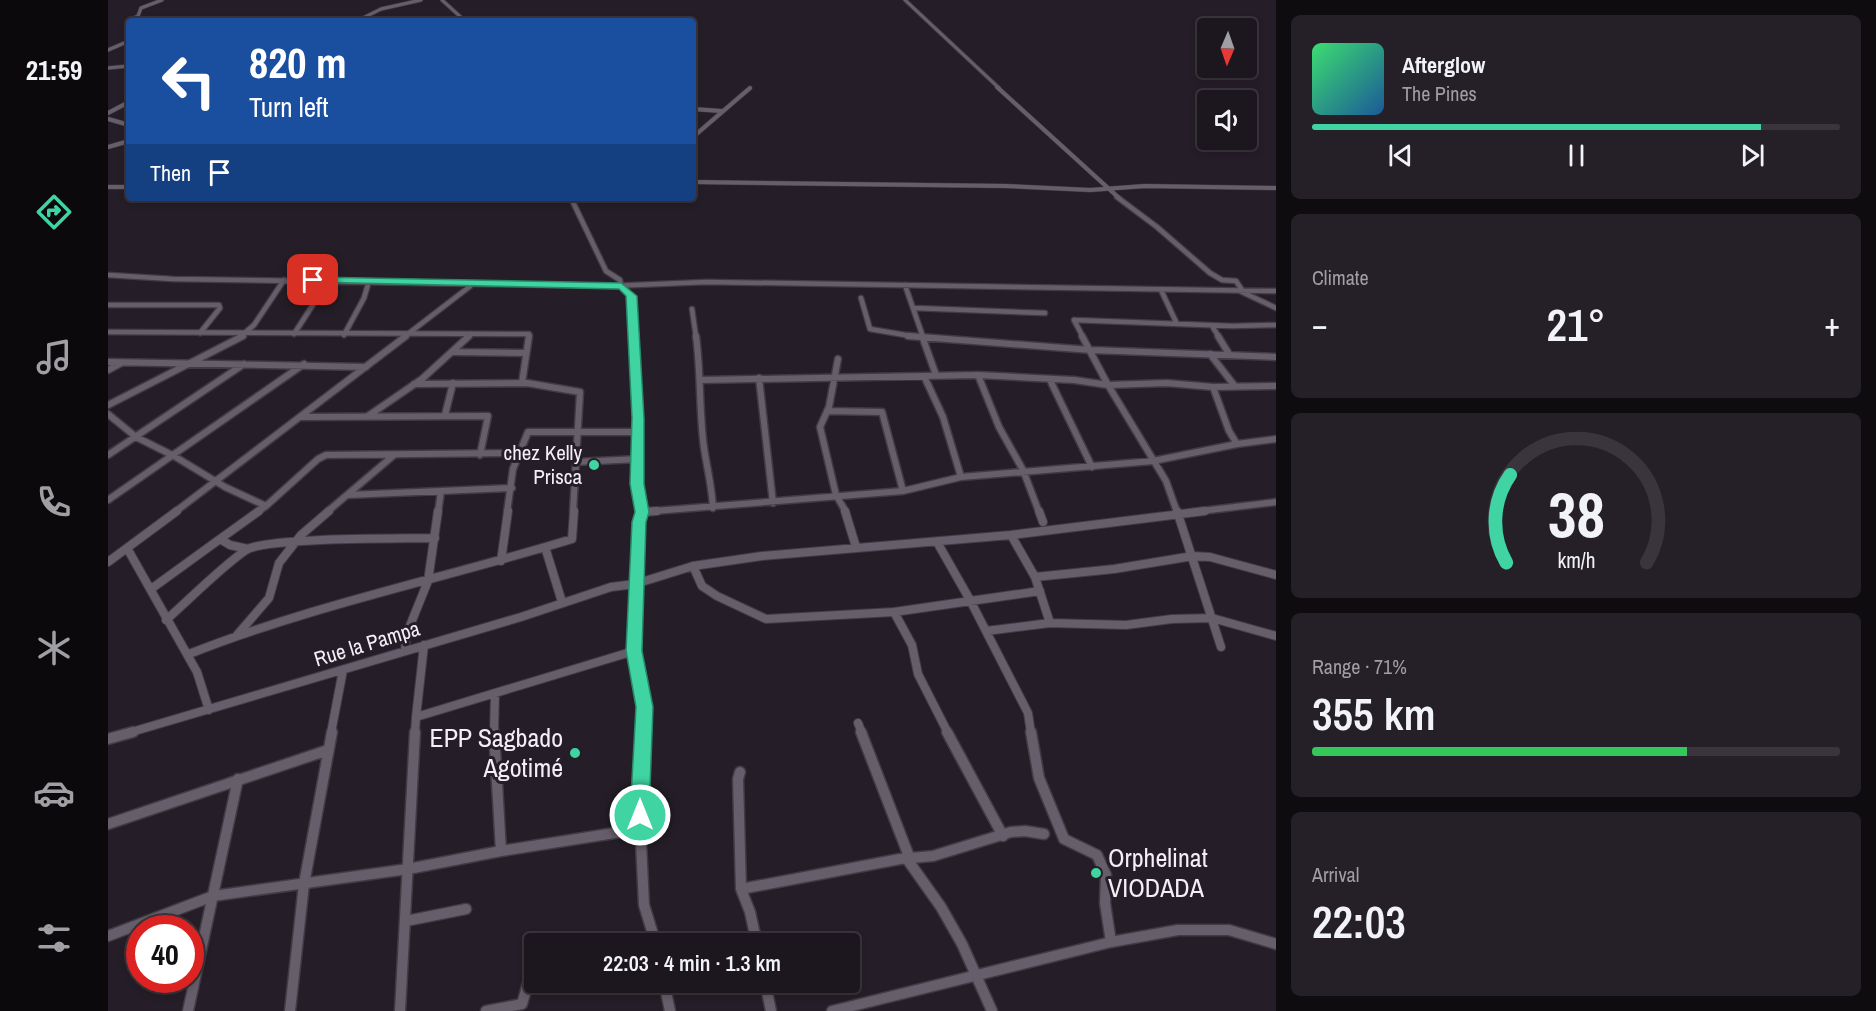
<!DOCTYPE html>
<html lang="en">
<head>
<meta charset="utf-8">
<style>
  :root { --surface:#1c161e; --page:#251f27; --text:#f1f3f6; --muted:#a09fa4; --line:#3a353c; --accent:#3fd4a2 }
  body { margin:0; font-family:"Archivo Narrow",sans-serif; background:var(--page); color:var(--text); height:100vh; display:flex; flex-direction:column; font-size:22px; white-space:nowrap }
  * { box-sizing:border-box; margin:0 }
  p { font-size:20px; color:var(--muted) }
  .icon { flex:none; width:33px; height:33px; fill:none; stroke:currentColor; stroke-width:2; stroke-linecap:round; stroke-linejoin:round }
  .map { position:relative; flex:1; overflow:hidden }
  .panel { display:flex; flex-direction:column; gap:15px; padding:15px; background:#0f0c10; width:600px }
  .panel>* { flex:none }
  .guide { position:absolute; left:18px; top:18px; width:570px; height:183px; border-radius:6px; box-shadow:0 3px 9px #0003,0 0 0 2px var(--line); background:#1a4fa0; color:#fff; overflow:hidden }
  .needle { width:39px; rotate:182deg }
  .controls { position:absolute; left:1089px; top:18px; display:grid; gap:12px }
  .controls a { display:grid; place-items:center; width:60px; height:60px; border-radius:6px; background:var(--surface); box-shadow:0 3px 9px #0003,0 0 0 2px var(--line); font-size:30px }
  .speed { position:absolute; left:18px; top:915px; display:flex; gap:12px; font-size:30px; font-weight:700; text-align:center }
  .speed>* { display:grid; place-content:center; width:78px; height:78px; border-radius:50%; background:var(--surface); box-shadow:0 3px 9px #0003,0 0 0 2px var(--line); line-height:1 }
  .speed .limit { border:9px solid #d22; background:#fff; color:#111 }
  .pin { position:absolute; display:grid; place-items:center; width:51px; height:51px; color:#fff; margin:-26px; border-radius:12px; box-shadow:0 3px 9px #0006 }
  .me { position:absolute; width:66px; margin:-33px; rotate:0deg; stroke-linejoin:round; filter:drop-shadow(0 0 4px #0008) }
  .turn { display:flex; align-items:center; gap:21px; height:126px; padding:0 24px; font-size:27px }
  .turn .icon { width:78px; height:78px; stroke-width:2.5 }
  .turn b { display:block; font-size:42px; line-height:51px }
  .then { display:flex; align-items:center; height:57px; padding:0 24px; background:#0003; gap:12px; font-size:22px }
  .big { font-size:45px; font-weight:600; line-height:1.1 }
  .panel .tile { flex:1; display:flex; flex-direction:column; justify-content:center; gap:9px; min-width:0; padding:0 21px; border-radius:9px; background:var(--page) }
  .panel .dial { align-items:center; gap:0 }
  .dial svg { height:156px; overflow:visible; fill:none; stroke:var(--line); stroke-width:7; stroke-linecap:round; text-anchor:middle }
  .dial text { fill:var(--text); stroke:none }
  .song { display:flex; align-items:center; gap:18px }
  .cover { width:72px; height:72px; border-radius:9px; background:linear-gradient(135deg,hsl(140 70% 55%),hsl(210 70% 35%)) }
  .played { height:6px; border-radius:3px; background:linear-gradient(90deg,var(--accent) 85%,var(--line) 85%) }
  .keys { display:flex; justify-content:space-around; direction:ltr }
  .heat { display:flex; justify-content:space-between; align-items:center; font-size:33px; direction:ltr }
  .charge { height:9px; border-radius:4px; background:linear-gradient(90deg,#34c759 71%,var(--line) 0) }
  .trip { position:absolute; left:416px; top:933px; width:336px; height:60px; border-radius:6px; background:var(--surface); box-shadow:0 3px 9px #0003,0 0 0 2px var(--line); font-weight:600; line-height:60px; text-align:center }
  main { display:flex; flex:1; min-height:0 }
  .dock { display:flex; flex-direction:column; width:108px; justify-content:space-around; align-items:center; background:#0b090c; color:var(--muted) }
  .dock .icon { width:42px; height:42px }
  .dock .current { color:var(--accent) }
  .dock b { font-size:27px; color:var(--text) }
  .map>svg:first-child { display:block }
</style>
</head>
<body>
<main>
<nav class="dock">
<b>21:59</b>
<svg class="icon current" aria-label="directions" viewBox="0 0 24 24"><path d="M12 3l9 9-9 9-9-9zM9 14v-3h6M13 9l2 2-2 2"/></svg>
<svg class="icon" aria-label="music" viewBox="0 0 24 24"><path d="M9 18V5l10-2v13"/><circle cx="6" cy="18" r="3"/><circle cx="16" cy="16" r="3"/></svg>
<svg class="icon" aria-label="phone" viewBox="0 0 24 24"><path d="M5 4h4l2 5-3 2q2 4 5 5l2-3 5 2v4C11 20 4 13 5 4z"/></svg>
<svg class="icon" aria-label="climate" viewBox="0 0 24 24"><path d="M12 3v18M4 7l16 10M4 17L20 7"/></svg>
<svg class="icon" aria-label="car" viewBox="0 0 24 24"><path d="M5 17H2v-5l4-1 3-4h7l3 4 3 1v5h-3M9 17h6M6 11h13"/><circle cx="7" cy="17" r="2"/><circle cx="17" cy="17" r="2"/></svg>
<svg class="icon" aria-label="filters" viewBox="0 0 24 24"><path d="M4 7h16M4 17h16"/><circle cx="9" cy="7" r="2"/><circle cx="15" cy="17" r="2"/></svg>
</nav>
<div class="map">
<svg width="1168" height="1011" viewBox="0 0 1168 1011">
  <rect width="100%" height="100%" fill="#251e28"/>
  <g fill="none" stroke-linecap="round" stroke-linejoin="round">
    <g stroke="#413b43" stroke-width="4.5">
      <path id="minor-far5" d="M 334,0 L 357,21
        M 797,0 L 891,88
        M 24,21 L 21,20 L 30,16 L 33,8 L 54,0
        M 249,21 L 273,9 L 313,0
        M 261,21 L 287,21
        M 0,50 L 21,41
        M 0,68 L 21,66"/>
    </g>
    <g stroke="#413b43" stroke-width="5">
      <path id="minor-far4" d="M 889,87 L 1011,198
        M 585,109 L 613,111
        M 0,113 L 21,102
        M 0,119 L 21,125
        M 585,137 L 642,88
        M 0,147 L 21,141
        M 585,182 L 897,186 L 982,190 L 1037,186 L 1168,188
        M 0,187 L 21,187"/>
    </g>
    <g stroke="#413b43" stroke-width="7">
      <path id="minor-far3" d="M 1009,197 L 1049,227 L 1102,273 L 1114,280 L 1128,281 L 1134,290
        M 463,198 L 498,271 L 512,280 L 513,286 L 524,297 L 524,337
        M 0,275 L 65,279 L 502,286 L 599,282 L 1168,291
        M 797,285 L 815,337
        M 1053,290 L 1069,324
        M 1132,291 L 1168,308
        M 753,298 L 762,329 L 809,337
        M 0,305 L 111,305 L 112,308 L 92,333
        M 806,308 L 937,313
        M 584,309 L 588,337
        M 966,320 L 975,337
        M 966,320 L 1125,326 L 1168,325
        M 1104,326 L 1111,337
        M 0,332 L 421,334 L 421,337
        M 186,334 L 221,280
        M 236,335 L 256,298 L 261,281
        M 132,337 L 146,325 L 176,280
        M 296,337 L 365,284
        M 360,337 L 363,334"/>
    </g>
    <g stroke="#413b43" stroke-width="9">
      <path id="minor-far2" d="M 524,336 L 530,418 L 529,484 L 533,512
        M 588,336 C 593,373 591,411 596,448 C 599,468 604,487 605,508
        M 800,336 L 983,350 L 1168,357
        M 814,336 L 828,375
        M 974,336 L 1000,385 L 1058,481 L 1069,512
        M 1110,336 L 1121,354
        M 346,352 L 418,353
        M 1102,354 L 1126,385
        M 730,359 L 721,407 L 712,427 L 728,495 L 738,512
        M 0,362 L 258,367
        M 0,370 L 13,363
        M 870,375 L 891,427 L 915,470 L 931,512
        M 816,376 L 835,417 L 853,477
        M 651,378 L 665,503
        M 593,380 L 870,375 L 966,380 L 1000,385 L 1059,383 L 1105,387 L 1168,386
        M 942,380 L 984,467
        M 414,383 L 421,336
        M 306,384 L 419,383 L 472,392 L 465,512
        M 1105,387 L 1121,431 L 1129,444
        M 0,405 L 135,336
        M 719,411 L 774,412 L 795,491
        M 0,414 L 28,437 L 66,456 L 117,487 L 158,506 L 210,459 L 218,455 L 411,453
        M 337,415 L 345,383
        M 260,416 L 314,379 L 361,336
        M 194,417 L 380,416 L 372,455
        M 0,455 L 136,364
        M 468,462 L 531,459
        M 240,495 L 404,488
        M 0,500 L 196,364
        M 67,512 L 298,336
        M 149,512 L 158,506
        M 219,512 L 286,455
        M 330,512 L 333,492
        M 399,512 L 405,469 L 420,432 L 530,432
        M 534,512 L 795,491 L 853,477 L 1045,461 L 1129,444 L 1168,439
        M 1085,512 L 1168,502"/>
    </g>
    <g stroke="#413b43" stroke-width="10">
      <path id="minor-far1" d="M 533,511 L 526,651 L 536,707 L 535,733
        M 737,511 L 748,547
        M 931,511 L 935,522
        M 1069,511 L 1113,647
        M 534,512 L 549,511
        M 903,535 L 927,577 L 942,623
        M 829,542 L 862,600 L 920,713 L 923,733
        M 437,547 L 454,602
        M 19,548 L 89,672 L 101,710
        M 140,549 L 122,545 L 112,539 L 151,511
        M 393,561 L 400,511
        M 0,562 L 69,511
        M 585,566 L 594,586 L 609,596 L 658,619 L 786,612 L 932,591
        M 927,577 L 1006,569 L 1085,556 L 1102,557 L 1168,575
        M 43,589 L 112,539
        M 786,612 L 804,645 L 810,674 L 840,733
        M 58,620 C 82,599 112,568 138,550 C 159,537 294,539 327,538
        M 878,631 L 942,623 L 1018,625 L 1064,619 L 1104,618 L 1168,636
        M 129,635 L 161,598 L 171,563 L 193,535 L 221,511
        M 297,650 L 299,633 L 320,581 L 330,511
        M 81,654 C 205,605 337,578 464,539 L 466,511
        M 308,717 L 316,645
        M 750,723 L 754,733
        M 20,733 L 413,617 L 503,587 L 527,584 L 585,566 L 654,556 L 903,535 L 1097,511
        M 223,733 L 235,670
        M 307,733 L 308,717 L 526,651
        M 386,733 L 387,693"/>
    </g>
    <g stroke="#413b43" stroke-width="13">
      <path id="minor" d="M 386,732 L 393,851
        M 535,732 L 531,801 L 536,905 L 548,944
        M 753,732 L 802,859 L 799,859 L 833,907 L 854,944 L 884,1011
        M 839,732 L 895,836
        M 923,732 L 931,778 L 956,839 L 989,855 L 998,875 L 997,903 L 1003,942
        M 0,739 L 25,732
        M 632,772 L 630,779 L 633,889 L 642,912 L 649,944
        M 0,824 L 220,750
        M 633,889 L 792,859 L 825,856 L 903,832 L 917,831 L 936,834
        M 298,921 L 358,909
        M 0,936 L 105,896 L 300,869 L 393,851 L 532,829
        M 556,982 L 562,1011
        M 657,982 L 663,1011
        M 80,1011 L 130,779
        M 182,1011 L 196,884 L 224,732
        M 292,1011 L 307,732
        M 378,1011 L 414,1004 L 420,983 L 426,982
        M 724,1011 L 1003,942 L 1070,930 L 1121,930 L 1168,944"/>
    </g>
    <use href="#minor-far5" stroke="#665e6a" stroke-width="3"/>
    <use href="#minor-far4" stroke="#665e6a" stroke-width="4"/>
    <use href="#minor-far3" stroke="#665e6a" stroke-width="4.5"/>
    <use href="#minor-far2" stroke="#665e6a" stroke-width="6"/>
    <use href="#minor-far1" stroke="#665e6a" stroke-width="8"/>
    <use href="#minor" stroke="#665e6a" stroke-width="10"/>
  </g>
  <path fill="#3fd4a2" stroke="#298a69" stroke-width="1.5" d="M 205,277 L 513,283 L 529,296 L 536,418 L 536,484 L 541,512 L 538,522 L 534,651 L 545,707 L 541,815 L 538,822 L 532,825 L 525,822 L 522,815 L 528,707 L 518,651 L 524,522 L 527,512 L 522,484 L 524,418 L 518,296 L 511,289 L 202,282 L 202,278 Z"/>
  <g fill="#3fd4a2" stroke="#251e28" stroke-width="2">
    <circle cx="486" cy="465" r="6"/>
    <circle cx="467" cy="753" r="6"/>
    <circle cx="988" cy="873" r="6"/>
  </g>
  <g text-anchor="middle" stroke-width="6" stroke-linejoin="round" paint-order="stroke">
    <g font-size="21" fill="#f4eff6" stroke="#251e28" text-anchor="end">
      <text x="474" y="460">chez Kelly<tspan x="474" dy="24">Prisca</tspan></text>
    </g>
    <g font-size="21" fill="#f4eff6" stroke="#251e28">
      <text transform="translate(259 644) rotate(-17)" y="7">Rue la Pampa</text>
    </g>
    <g font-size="26" fill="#f4eff6" stroke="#251e28" text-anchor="end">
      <text x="455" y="747">EPP Sagbado<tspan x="455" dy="30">Agotimé</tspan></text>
      <text x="1000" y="867" text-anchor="start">Orphelinat<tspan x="1000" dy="30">VIODADA</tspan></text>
    </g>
  </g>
</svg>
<div class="controls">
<a><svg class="needle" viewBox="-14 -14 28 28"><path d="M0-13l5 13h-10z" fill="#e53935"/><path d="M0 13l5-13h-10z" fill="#a09fa4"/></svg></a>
<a><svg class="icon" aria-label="sound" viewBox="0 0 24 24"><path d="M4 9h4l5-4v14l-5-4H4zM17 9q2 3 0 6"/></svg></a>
</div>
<div class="speed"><div class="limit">40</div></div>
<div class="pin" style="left:205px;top:280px;background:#d93025"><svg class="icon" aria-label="arrive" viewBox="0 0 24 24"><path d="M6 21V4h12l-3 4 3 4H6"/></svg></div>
<svg class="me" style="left:532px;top:815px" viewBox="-20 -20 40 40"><circle r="17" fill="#3fd4a2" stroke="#fff" stroke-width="3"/><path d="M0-11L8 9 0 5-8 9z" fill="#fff"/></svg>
<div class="trip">22:03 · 4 min · 1.3 km</div>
<div class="guide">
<div class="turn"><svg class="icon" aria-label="left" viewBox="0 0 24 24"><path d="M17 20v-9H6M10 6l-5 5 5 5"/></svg><div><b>820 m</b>Turn left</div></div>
<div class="then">Then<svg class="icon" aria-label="arrive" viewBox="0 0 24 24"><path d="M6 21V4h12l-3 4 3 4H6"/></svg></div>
</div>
</div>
<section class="panel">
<div class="tile">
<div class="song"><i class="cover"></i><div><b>Afterglow</b><p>The Pines</p></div></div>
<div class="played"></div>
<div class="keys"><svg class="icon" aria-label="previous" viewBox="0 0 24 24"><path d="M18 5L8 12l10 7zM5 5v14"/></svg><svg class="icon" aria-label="pause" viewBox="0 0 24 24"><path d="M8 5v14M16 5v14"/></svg><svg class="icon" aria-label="next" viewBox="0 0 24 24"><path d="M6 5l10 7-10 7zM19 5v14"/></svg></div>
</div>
<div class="tile"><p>Climate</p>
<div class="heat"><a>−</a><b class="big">21°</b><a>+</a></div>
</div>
<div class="tile dial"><svg viewBox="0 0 100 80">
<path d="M14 69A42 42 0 1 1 86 69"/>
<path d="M14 69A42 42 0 0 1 16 24" stroke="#3fd4a2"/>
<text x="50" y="56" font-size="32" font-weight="700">38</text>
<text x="50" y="72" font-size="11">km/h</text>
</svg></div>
<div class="tile"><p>Range · 71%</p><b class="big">355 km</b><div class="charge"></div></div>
<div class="tile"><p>Arrival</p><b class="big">22:03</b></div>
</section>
</main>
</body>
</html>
